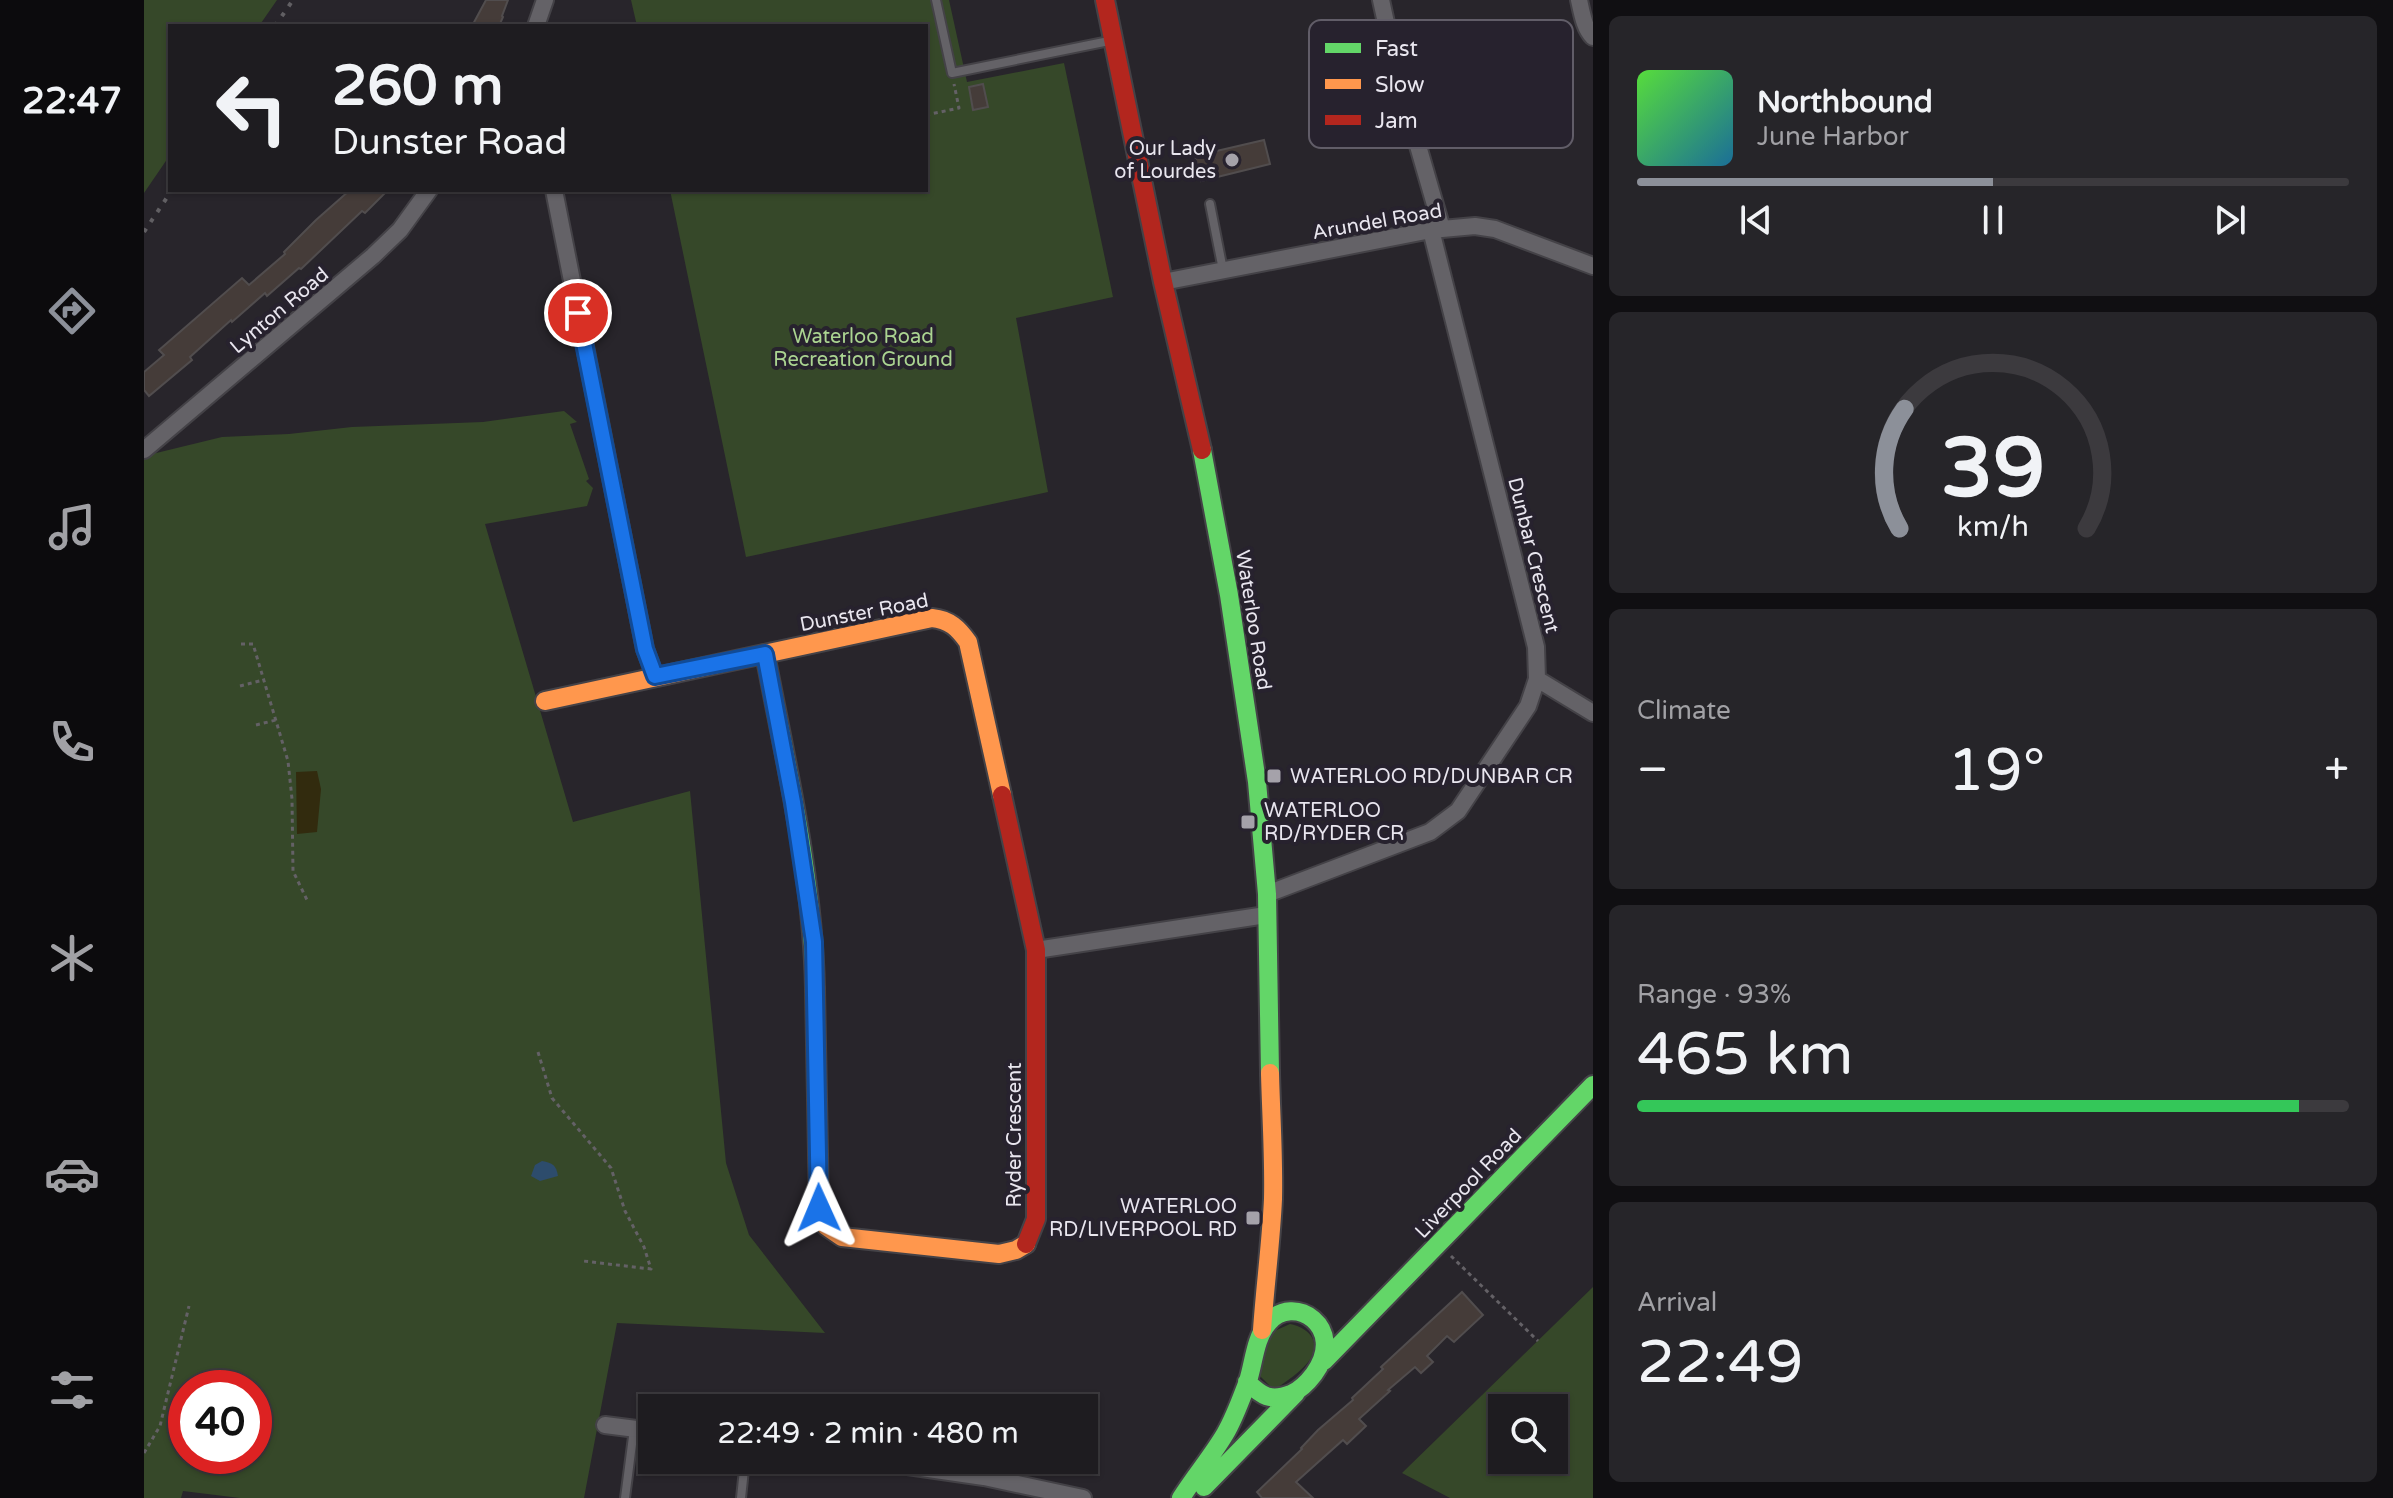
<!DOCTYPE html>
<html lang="en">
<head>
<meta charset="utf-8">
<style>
  :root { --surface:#1e1c20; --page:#262529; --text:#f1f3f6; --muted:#a1a1a5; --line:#3c3a3e; --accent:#8c9099 }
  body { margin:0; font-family:"Varela Round",sans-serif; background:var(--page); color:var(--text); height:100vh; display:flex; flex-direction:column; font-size:30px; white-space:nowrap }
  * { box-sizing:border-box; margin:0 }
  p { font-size:26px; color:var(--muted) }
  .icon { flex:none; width:44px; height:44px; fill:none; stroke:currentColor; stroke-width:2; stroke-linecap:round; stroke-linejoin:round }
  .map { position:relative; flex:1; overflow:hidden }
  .drawer { display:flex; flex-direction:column; gap:16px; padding:16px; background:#100f12; width:800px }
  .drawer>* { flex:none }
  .hud { position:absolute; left:24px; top:24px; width:760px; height:168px; border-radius:0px; box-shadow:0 2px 6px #0004,0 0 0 2px var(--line); background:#1e1c20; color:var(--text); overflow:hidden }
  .tools { position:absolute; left:1344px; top:1394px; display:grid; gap:16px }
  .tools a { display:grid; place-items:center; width:80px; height:80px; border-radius:0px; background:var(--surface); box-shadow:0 2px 6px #0004,0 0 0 2px var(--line); font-size:40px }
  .speed { position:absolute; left:24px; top:1370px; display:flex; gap:16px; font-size:40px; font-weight:700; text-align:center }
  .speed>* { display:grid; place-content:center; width:104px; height:104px; border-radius:50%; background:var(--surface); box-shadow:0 2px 6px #0004,0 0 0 2px var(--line); line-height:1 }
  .speed .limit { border:12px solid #d22; background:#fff; color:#111 }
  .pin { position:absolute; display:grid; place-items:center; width:68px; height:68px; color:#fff; margin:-34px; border:4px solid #fff; border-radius:50%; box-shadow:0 2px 8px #0007 }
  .me { position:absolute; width:88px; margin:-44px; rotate:359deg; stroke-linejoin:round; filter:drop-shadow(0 0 6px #0008) }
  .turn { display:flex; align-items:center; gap:28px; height:168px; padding:0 32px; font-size:36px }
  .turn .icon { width:104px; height:104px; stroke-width:2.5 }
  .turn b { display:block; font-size:56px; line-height:68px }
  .big { font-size:60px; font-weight:600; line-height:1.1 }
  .drawer .card { flex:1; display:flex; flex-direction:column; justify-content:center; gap:12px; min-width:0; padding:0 28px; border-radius:12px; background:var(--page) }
  .drawer .dial { align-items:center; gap:0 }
  .dial svg { height:208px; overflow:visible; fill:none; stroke:var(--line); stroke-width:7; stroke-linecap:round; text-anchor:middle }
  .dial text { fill:var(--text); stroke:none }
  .song { display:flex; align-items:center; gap:24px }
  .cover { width:96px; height:96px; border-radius:12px; background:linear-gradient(135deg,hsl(110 70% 55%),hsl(200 70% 35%)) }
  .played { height:8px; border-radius:4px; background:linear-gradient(90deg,var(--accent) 50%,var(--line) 50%) }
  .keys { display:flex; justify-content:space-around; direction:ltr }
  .heat { display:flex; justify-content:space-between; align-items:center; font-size:44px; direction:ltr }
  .charge { height:12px; border-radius:6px; background:linear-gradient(90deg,#34c759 93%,var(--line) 0) }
  .trip { position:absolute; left:494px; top:1394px; width:460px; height:80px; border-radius:0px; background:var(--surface); box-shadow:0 2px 6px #0004,0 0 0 2px var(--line); font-weight:600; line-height:80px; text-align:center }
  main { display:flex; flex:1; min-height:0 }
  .dock { display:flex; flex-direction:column; width:144px; justify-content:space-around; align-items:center; background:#0c0b0d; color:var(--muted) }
  .dock .icon { width:56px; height:56px }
  .dock .current { color:var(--accent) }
  .dock b { font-size:36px; color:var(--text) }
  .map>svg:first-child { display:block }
</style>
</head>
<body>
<main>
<nav class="dock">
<b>22:47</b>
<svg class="icon current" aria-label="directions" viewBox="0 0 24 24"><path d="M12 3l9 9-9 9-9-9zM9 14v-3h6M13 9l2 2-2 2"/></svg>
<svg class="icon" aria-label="music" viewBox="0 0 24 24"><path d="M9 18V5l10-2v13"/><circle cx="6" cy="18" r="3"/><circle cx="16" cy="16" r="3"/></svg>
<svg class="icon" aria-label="phone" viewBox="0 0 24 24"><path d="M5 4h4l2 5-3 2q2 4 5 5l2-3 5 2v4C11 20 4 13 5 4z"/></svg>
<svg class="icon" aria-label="climate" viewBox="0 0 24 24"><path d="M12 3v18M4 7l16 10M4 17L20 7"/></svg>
<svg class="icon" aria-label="car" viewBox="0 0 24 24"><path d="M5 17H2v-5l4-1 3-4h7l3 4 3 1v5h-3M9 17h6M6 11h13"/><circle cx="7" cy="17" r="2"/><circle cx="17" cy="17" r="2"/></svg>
<svg class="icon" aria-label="filters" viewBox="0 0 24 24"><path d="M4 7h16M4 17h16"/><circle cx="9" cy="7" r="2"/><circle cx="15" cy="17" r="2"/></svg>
</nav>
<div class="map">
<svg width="1449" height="1498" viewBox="0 0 1449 1498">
  <rect width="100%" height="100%" fill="#28252b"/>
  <path fill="#364829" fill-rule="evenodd" d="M 0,0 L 133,0 L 115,26 L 26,26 L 26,155 L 0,193 Z
    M 487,0 L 805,0 L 823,82 L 920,63 L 969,297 L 872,318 L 904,492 L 602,557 L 526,190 L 782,190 L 782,26 L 493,26 Z
    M 420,411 L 433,422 L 426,424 L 445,479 L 442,481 L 449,488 L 443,506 L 341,524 L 429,822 L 546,791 L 582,1163 L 605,1235 L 681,1333 L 473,1323 L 440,1498 L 96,1498 L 39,1491 L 37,1498 L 0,1498 L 0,456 L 78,437 L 145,434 L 208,427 L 339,422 ZM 42,1388 L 110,1388 L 110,1456 L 42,1456 Z
    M 1449,1287 L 1449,1498 L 1306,1498 L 1258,1473 ZM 1358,1408 L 1410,1408 L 1410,1460 L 1358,1460 Z
    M 1146,1324 C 1165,1328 1178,1341 1165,1361 C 1157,1372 1141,1382 1130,1390 L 1115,1375 L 1124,1334 Z"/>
  <path fill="#322b0e" d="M 173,771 L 177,789 L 173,832 L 153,834 L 152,772 Z"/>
  <path fill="#2d4c6c" d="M 398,1161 C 409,1163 412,1165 414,1176 L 396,1181 L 387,1176 L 391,1165 Z"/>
  <path fill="#453c39" stroke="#514d4e" stroke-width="2" d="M 342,0 L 364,0 L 358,16 L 359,17 L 355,26 L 328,26 Z
    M 839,84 L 844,107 L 829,110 L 825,87 Z
    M 1120,140 L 1126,164 L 1057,181 L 1051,156 Z
    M 206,190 L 244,190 L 221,213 L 218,211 L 157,269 L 155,268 L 123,296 L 121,293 L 88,322 L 87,320 L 46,357 L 48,360 L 5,396 L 0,390 L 0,372 L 20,355 L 15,350 L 98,278 L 105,285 L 141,254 L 140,252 L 172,220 Z
    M 1318,1292 L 1339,1315 L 1310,1342 L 1303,1336 L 1283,1356 L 1289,1362 L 1277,1373 L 1271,1367 L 1244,1390 L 1246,1391 L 1215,1419 L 1222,1426 L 1203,1444 L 1199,1440 L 1152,1482 L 1169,1498 L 1118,1498 L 1113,1492 L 1158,1449 L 1157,1448 L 1174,1430 L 1209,1400 L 1208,1398 L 1239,1369 L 1237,1367 Z"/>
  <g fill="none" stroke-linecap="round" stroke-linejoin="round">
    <g stroke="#444247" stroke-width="12">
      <path id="lane" d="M 792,0 L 808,73 L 965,41
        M 1066,204 L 1079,270
        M 481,1498 L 490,1429
        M 597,1498 L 601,1460"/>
    </g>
    <g stroke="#444247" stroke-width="20">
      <path id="street" d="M 1237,0 L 1253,73 L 1298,229
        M 1435,0 C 1438,13 1440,28 1449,37
        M 392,26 L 401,0
        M 410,190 L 501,649 L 511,676
        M 1019,282 L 1287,230 L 1331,226 L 1351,229 L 1449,266
        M 0,450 L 229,256 L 256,230 L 285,190
        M 1393,679 L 1449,713
        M 1123,894 L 1286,832 L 1314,811 L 1384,706 L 1393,679 L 1392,647 L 1287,230
        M 892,950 L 1122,915
        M 461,1425 L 508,1431
        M 722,1460 L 840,1477 L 939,1498"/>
    </g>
    <g stroke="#444247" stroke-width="22">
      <path id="fast" d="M 1058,450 L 1085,595 L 1113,782 L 1123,894 L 1126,1073
        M 621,654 C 642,764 669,877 671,989
        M 1180,1361 L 1449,1085
        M 1060,1487 L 1152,1393
        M 1037,1498 C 1051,1476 1068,1456 1081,1434 C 1091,1417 1097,1399 1104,1381 C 1110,1362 1111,1338 1124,1323 C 1149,1292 1204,1327 1170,1374 C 1164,1382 1156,1390 1147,1394 C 1126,1402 1118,1396 1103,1382"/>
    </g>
    <g stroke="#444247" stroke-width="22">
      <path id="slow" d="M 401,701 L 788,618 C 806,620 814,628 824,642 L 858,795
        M 671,989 L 675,1208 L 682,1226 L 698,1237 L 855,1254 L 872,1250 L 882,1244
        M 1118,1330 C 1121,1286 1127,1243 1129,1199 C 1130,1157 1127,1115 1126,1073"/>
    </g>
    <g stroke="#444247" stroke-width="22">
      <path id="jam" d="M 961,0 L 1019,282 L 1058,450
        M 858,795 L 892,950 L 892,1219 L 882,1244"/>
    </g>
    <path stroke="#646166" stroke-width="3" stroke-dasharray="4 4" stroke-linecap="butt" d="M 782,115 L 815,108 L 810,84
      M 97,644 L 109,644 L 144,761 L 148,799 L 149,871 L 164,902
      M 96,686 L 119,680
      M 112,725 L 132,720
      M 394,1052 L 408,1098 L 467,1168 L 481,1211 L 500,1247 L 507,1269 L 439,1261
      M 1307,1256 L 1394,1341
      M 0,1453 L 16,1426 L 45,1306"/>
    <use href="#lane" stroke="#646267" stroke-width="8"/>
    <use href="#street" stroke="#646267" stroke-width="16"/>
    <use href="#fast" stroke="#63d668" stroke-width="18"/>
    <use href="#slow" stroke="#ff974d" stroke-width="18"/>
    <use href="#jam" stroke="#b3261e" stroke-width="18"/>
    <path stroke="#615f63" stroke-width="4" stroke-dasharray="4 8" stroke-linecap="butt" d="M 131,26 L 149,0
      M 0,232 L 28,190"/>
  </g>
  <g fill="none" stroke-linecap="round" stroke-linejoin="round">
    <g stroke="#114b97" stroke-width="20">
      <path id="route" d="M 434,313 L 501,649 L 511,676 L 621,654 L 649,802 L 670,942 L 675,1208"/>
    </g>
    <use href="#route" stroke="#1a73e8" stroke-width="14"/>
  </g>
  <g fill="#a5a2aa" stroke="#27222e" stroke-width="3">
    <circle cx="1088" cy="160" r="8"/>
    <rect x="1122" y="768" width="16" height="16" rx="4"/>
    <rect x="1096" y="814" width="16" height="16" rx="4"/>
    <rect x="1101" y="1210" width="16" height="16" rx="4"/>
  </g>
  <g text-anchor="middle" stroke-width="8" stroke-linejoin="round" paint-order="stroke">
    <g font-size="20" fill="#e9e6ef" stroke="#27222e" text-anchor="end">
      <text x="1072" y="155">Our Lady<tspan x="1072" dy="23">of Lourdes</tspan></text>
      <text x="1146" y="783" text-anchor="start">WATERLOO RD/DUNBAR CR</text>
      <text x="1120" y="817" text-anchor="start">WATERLOO<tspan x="1120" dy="23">RD/RYDER CR</tspan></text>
      <text x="1093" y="1213">WATERLOO<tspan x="1093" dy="23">RD/LIVERPOOL RD</tspan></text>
    </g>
    <g font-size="20" fill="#e9e6ef" stroke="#27222e">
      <text transform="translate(1233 221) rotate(-10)" y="7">Arundel Road</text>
      <text transform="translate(135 310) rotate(-40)" y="7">Lynton Road</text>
      <text transform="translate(1390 555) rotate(76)" y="7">Dunbar Crescent</text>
      <text transform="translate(720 612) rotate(-11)" y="7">Dunster Road</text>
      <text transform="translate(1110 620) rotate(81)" y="7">Waterloo Road</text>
      <text transform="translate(870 1135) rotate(-90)" y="7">Ryder Crescent</text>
      <text transform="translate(1324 1183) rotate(-46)" y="7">Liverpool Road</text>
    </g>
    <g font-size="20" fill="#abd491" stroke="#27222e">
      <text x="719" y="343">Waterloo Road<tspan x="719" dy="23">Recreation Ground</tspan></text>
    </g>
  </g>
  <rect x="1165" y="20" width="264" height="128" rx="12" fill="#27222e" stroke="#615d68" stroke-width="2"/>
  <rect x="1181" y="43" width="36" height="10" fill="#63d668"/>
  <rect x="1181" y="79" width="36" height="10" fill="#ff974d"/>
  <rect x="1181" y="115" width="36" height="10" fill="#b3261e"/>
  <g font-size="22" fill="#e9e6ef">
    <text x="1231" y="56">Fast</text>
    <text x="1231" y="92">Slow</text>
    <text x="1231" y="128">Jam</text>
  </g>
</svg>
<div class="tools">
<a><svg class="icon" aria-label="search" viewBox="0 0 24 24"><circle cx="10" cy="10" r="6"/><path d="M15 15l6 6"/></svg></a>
</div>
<div class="speed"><div class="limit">40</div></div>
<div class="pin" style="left:434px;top:313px;background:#d93025"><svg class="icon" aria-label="arrive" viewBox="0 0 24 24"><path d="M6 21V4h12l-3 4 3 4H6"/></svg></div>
<svg class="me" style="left:675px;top:1208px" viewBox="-20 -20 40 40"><path d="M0-17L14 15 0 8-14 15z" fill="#1a73e8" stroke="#fff" stroke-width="4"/></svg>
<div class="trip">22:49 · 2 min · 480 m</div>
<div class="hud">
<div class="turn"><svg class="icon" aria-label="left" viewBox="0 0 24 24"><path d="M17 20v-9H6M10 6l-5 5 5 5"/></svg><div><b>260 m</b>Dunster Road</div></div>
</div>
</div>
<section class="drawer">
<div class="card">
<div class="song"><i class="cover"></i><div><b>Northbound</b><p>June Harbor</p></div></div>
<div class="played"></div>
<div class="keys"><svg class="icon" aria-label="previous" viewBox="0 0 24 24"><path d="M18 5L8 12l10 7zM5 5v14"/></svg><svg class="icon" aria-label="pause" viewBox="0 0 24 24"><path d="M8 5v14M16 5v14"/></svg><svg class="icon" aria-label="next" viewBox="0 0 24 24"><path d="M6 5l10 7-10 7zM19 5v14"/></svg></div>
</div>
<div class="card dial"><svg viewBox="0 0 100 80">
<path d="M14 69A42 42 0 1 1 86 69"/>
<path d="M14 69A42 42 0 0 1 16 23" stroke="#8c9099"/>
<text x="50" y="56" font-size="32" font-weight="700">39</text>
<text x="50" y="72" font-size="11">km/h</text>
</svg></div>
<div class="card"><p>Climate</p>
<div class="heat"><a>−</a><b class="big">19°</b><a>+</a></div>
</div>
<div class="card"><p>Range · 93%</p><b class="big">465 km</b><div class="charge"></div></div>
<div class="card"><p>Arrival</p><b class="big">22:49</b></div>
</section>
</main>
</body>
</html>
